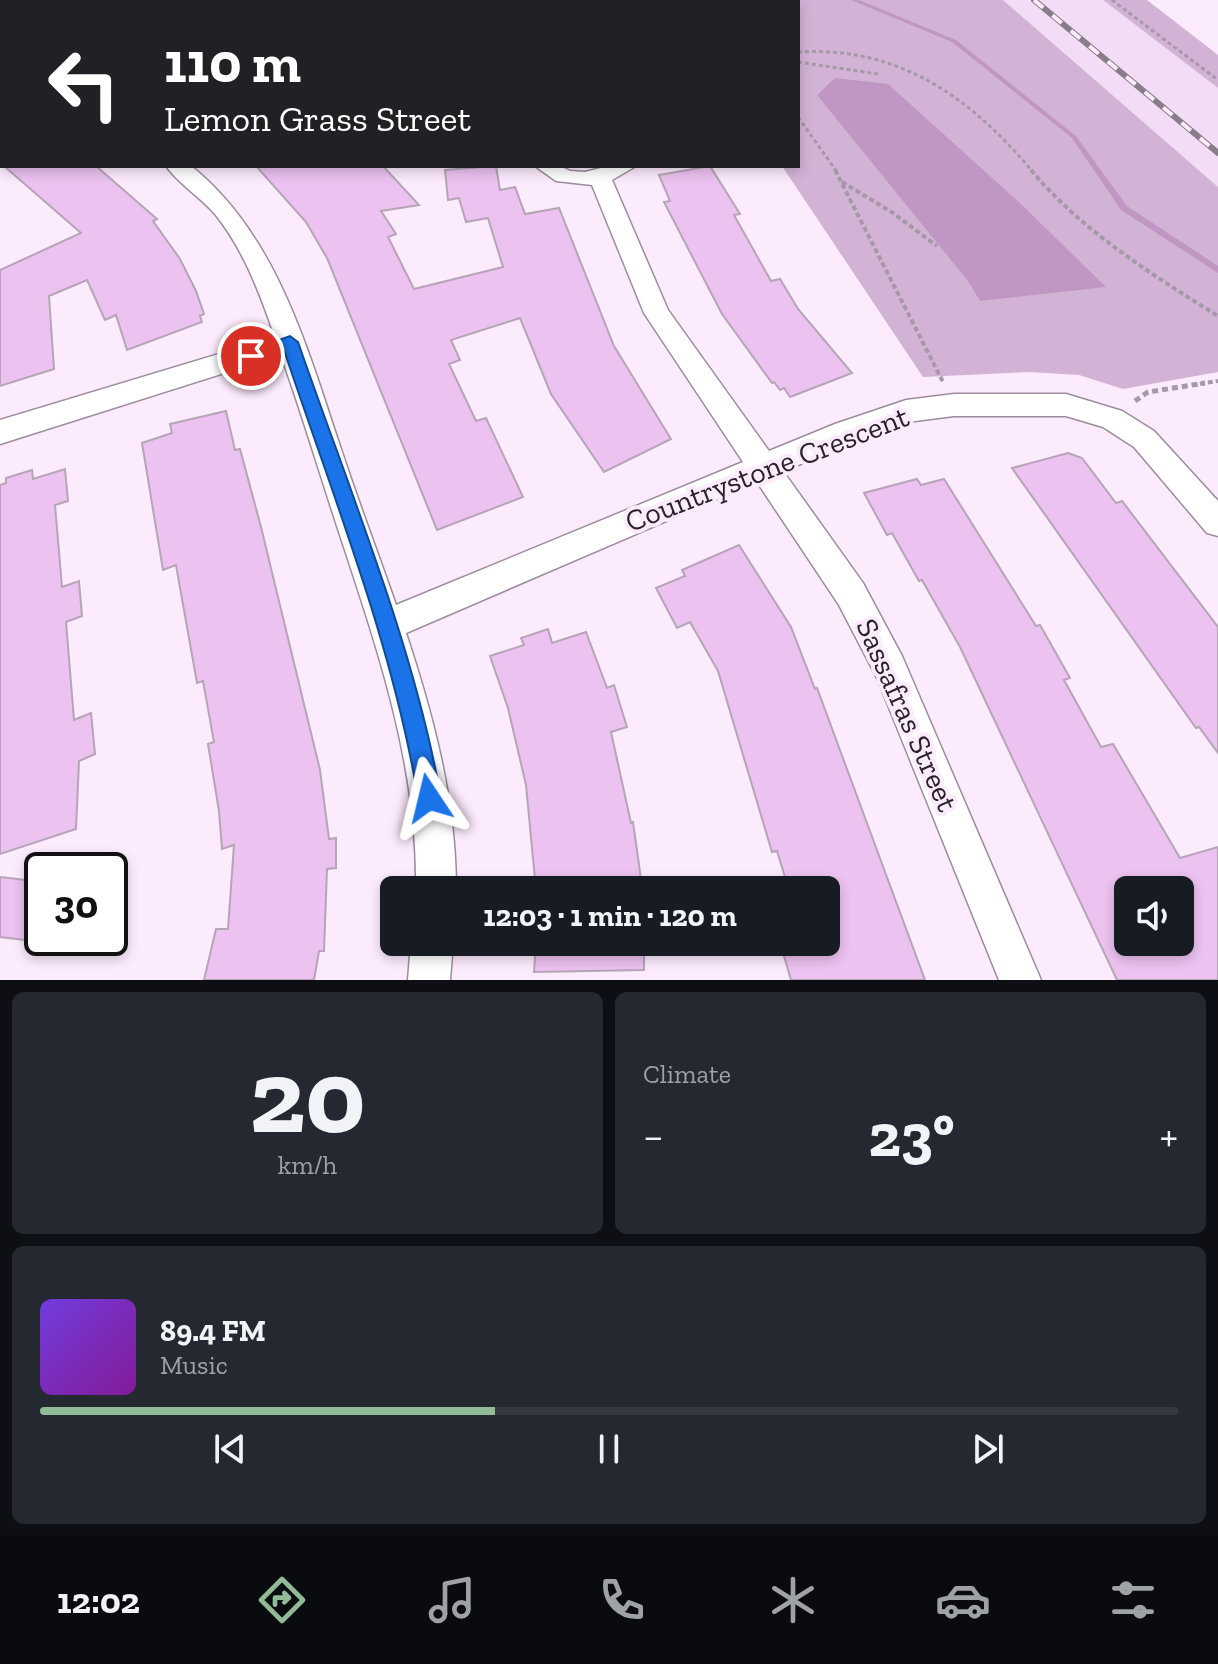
<!DOCTYPE html>
<html lang="en">
<head>
<meta charset="utf-8">
<style>
  :root { --surface:#171b24; --page:#242831; --text:#f1f3f6; --muted:#9ea1a6; --line:#363941; --accent:#91ba96 }
  body { margin:0; font-family:"Zilla Slab",serif; background:var(--page); color:var(--text); height:100vh; display:flex; flex-direction:column; font-size:30px; white-space:nowrap }
  * { box-sizing:border-box; margin:0 }
  p { font-size:26px; color:var(--muted) }
  .icon { flex:none; width:44px; height:44px; fill:none; stroke:currentColor; stroke-width:2; stroke-linecap:round; stroke-linejoin:round }
  .map { position:relative; height:980px; overflow:hidden }
  .panel { display:flex; flex-direction:column; gap:12px; padding:12px; background:#0d0f14; flex:1 }
  .panel>* { flex:none }
  .banner { position:absolute; left:0px; top:0px; width:800px; height:168px; box-shadow:0 4px 12px #0003; background:#202124; color:#fff; overflow:hidden }
  .tools { position:absolute; left:1114px; top:876px; display:grid; gap:16px }
  .tools a { display:grid; place-items:center; width:80px; height:80px; border-radius:12px; background:var(--surface); box-shadow:0 4px 12px #0003; font-size:40px }
  .speed { position:absolute; left:24px; top:852px; display:flex; gap:16px; font-size:40px; font-weight:700; text-align:center }
  .speed>* { display:grid; place-content:center; width:104px; height:104px; border-radius:50%; background:var(--surface); box-shadow:0 4px 12px #0003; line-height:1 }
  .speed .limit { border:4px solid #111; border-radius:12px; background:#fff; color:#111 }
  .pin { position:absolute; display:grid; place-items:center; width:68px; height:68px; color:#fff; margin:-34px; border:4px solid #fff; border-radius:50%; box-shadow:0 2px 8px #0007 }
  .me { position:absolute; width:88px; margin:-44px; rotate:350deg; stroke-linejoin:round; filter:drop-shadow(0 0 6px #0008) }
  .turn { display:flex; align-items:center; gap:28px; height:168px; padding:0 32px; font-size:36px }
  .turn .icon { width:104px; height:104px; stroke-width:2.5 }
  .turn b { display:block; font-size:56px; line-height:68px }
  .big { font-size:60px; font-weight:800; line-height:1.1 }
  .panel .card { flex:1; display:flex; flex-direction:column; justify-content:center; gap:12px; min-width:0; padding:0 28px; border-radius:12px; background:var(--page) }
  .panel .dial { align-items:center; gap:0 }
  .dial b { font-size:104px; line-height:1 }
  .song { display:flex; align-items:center; gap:24px }
  .cover { width:96px; height:96px; border-radius:12px; background:linear-gradient(135deg,hsl(260 70% 55%),hsl(290 70% 35%)) }
  .played { height:8px; border-radius:4px; background:linear-gradient(90deg,var(--accent) 40%,var(--line) 40%) }
  .keys { display:flex; justify-content:space-around; direction:ltr }
  .heat { display:flex; justify-content:space-between; align-items:center; font-size:44px; direction:ltr }
  .panel .tiles { flex:1; display:grid; gap:12px; grid-template-columns:1fr 1fr }
  .card:last-child { grid-column:span 2 }
  .trip { position:absolute; left:380px; top:876px; width:460px; height:80px; border-radius:12px; background:var(--surface); box-shadow:0 4px 12px #0003; font-weight:800; line-height:80px; text-align:center }
  .tab-bar { display:flex; height:128px; justify-content:space-around; align-items:center; background:#090b0e; color:var(--muted) }
  .tab-bar .icon { width:56px; height:56px }
  .tab-bar .selected { color:var(--accent) }
  .tab-bar b { font-size:36px; color:var(--text) }
  .map>svg:first-child { display:block }
</style>
</head>
<body>
<div class="map">
<svg width="1218" height="980" viewBox="0 0 1218 980">
  <rect width="100%" height="100%" fill="#fceafd"/>
  <path fill="#f3dcf5" d="M 1003,0 L 1103,0 L 1218,88 L 1218,187 Z"/>
  <path fill="#d3b3d5" d="M 757,0 L 1003,0 L 1218,187 L 1218,372 L 1123,389 L 1079,375 L 1028,372 L 923,377 L 782,166 L 798,166 L 798,2 L 755,2 Z
    M 1103,0 L 1147,0 L 1218,55 L 1218,88 Z"/>
  <path fill="#c097c3" d="M 835,78 L 888,84 L 1021,204 L 1106,287 L 980,301 L 968,281 L 817,95 Z"/>
  <g fill="none" stroke-linecap="round" stroke-linejoin="round">
    <path fill="#c097c3" fill-rule="evenodd" d="M 851,0 L 859,0 L 956,40 L 1076,136 L 1127,206 L 1218,266 L 1218,273 L 1121,210 L 1072,138 L 952,42 Z"/>
  </g>
  <path fill="#ecc2f0" stroke="#b5a5b7" stroke-width="2" fill-rule="evenodd" d="M 4,166 L 96,166 L 157,219 L 153,221 L 180,259 L 196,291 L 204,314 L 200,316 L 202,322 L 127,350 L 116,315 L 105,320 L 87,280 L 49,296 L 54,369 L 0,386 L 0,270 L 81,233 Z
    M 256,166 L 383,166 L 419,205 L 381,211 L 396,234 L 388,237 L 414,289 L 503,267 L 488,218 L 466,222 L 459,198 L 448,200 L 445,170 L 496,166 L 500,190 L 515,187 L 525,214 L 559,208 L 614,346 L 671,439 L 604,472 L 551,394 L 520,318 L 451,340 L 460,360 L 449,364 L 476,421 L 486,418 L 523,497 L 437,530 L 327,258 L 306,222 Z
    M 710,166 L 740,214 L 734,215 L 771,281 L 780,279 L 798,309 L 852,373 L 790,397 L 784,388 L 780,390 L 774,382 L 772,383 L 722,314 L 664,202 L 670,201 L 659,175 Z
    M 226,411 L 235,450 L 240,449 L 261,527 L 320,770 L 329,839 L 336,838 L 336,868 L 327,869 L 324,951 L 319,951 L 314,980 L 204,980 L 216,929 L 228,929 L 234,845 L 222,849 L 219,811 L 208,744 L 214,742 L 203,681 L 197,683 L 176,565 L 163,570 L 142,443 L 172,433 L 170,424 Z
    M 1068,453 L 1082,458 L 1116,503 L 1122,501 L 1218,627 L 1218,753 L 1199,727 L 1196,728 L 1012,468 Z
    M 65,469 L 68,501 L 55,505 L 62,587 L 79,581 L 82,616 L 66,622 L 74,720 L 91,713 L 95,754 L 79,761 L 76,829 L 0,854 L 0,485 L 6,483 L 6,478 L 32,470 L 33,479 Z
    M 917,479 L 921,485 L 944,479 L 1036,626 L 1040,625 L 1070,678 L 1064,680 L 1101,747 L 1113,744 L 1180,858 L 1218,847 L 1218,980 L 1117,980 L 960,647 L 922,580 L 919,581 L 892,533 L 887,535 L 864,493 ZM 1180,878 L 1180,942 L 1128,942 L 1128,890 Z
    M 739,545 L 791,627 L 815,689 L 817,688 L 925,980 L 791,980 L 780,942 L 826,942 L 826,890 L 789,890 L 777,851 L 772,852 L 718,671 L 690,622 L 677,628 L 656,588 L 685,576 L 682,570 Z
    M 548,629 L 552,643 L 586,632 L 607,688 L 614,685 L 627,727 L 611,732 L 631,823 L 633,822 L 641,879 L 569,890 L 536,890 L 526,785 L 508,708 L 490,656 L 524,645 L 521,638 Z
    M 0,877 L 42,882 L 42,942 L 0,937 Z
    M 536,942 L 644,942 L 644,970 L 534,972 Z"/>
  <g fill="none" stroke-linecap="round" stroke-linejoin="round">
    <g stroke="#9c8d9e" stroke-width="3">
      <path id="minor" d="M 23,0 L 41,0 L 43,2 L 25,2 Z
        M 166,166 L 191,166 C 277,235 307,348 341,449 C 358,501 378,553 396,605 L 743,462 L 644,313 L 592,185 L 556,181 L 535,166 L 560,166 L 570,171 L 585,172 L 609,166 L 636,166 L 612,180 L 668,310 L 769,451 L 835,424 L 906,400 L 954,394 L 1066,394 L 1122,411 L 1154,431 L 1218,501 L 1218,536 L 1207,533 L 1134,447 L 1103,427 L 1066,416 L 954,416 L 907,422 L 783,471 L 863,583 L 902,656 L 1041,980 L 999,980 L 877,678 L 839,605 L 757,482 L 406,633 C 434,718 456,801 456,890 L 416,890 C 418,765 378,651 340,535 C 320,475 302,414 281,355 L 0,444 L 0,420 L 275,337 C 260,294 244,250 215,214 C 200,197 179,184 166,166 Z
        M 411,942 L 453,942 L 450,980 L 408,980 Z"/>
    </g>
    <path stroke="#a699a7" stroke-width="3" stroke-dasharray="4 3" stroke-linecap="butt" d="M 1112,0 L 1218,80
      M 798,52 C 899,46 970,97 1033,172
      M 798,62 L 878,74
      M 798,117 L 837,172"/>
    <path stroke="#a699a7" stroke-width="4" stroke-dasharray="5 3" stroke-linecap="butt" d="M 835,170 L 943,382
      M 1031,170 C 1082,231 1151,274 1218,316
      M 842,182 L 893,213 L 937,246
      M 1192,385 L 1218,381"/>
    <path stroke="#a699a7" stroke-width="5" stroke-dasharray="6 4" stroke-linecap="butt" d="M 1135,401 L 1148,392 L 1205,383"/>
    <use href="#minor" fill="#fff" fill-rule="evenodd"/>
    <g stroke="#887d89" stroke-width="6">
      <path id="rail" d="M 1034,0 L 1218,153"/>
    </g>
    <use href="#rail" stroke="#fceafd" stroke-width="4" stroke-dasharray="12" stroke-linecap="butt"/>
  </g>
  <path fill="#1a73e8" stroke="#114b97" stroke-width="2" d="M 290,336 L 298,342 C 349,490 414,645 441,798 L 437,806 L 429,809 L 421,806 L 418,798 C 393,645 333,497 284,350 L 251,362 L 243,356 L 245,352 Z"/>
  <g text-anchor="middle" stroke-width="8" stroke-linejoin="round" paint-order="stroke">
    <g font-size="30" fill="#282229" stroke="#fceafd">
      <text transform="translate(767 469) rotate(-21)" y="10">Countrystone Crescent</text>
      <text transform="translate(907 715) rotate(66)" y="10">Sassafras Street</text>
    </g>
  </g>
</svg>
<div class="tools">
<a><svg class="icon" aria-label="sound" viewBox="0 0 24 24"><path d="M4 9h4l5-4v14l-5-4H4zM17 9q2 3 0 6"/></svg></a>
</div>
<div class="speed"><div class="limit">30</div></div>
<div class="pin" style="left:251px;top:356px;background:#d93025"><svg class="icon" aria-label="arrive" viewBox="0 0 24 24"><path d="M6 21V4h12l-3 4 3 4H6"/></svg></div>
<svg class="me" style="left:429px;top:798px" viewBox="-20 -20 40 40"><path d="M0-17L14 15 0 8-14 15z" fill="#1a73e8" stroke="#fff" stroke-width="4"/></svg>
<div class="trip">12:03 · 1 min · 120 m</div>
<div class="banner">
<div class="turn"><svg class="icon" aria-label="left" viewBox="0 0 24 24"><path d="M17 20v-9H6M10 6l-5 5 5 5"/></svg><div><b>110 m</b>Lemon Grass Street</div></div>
</div>
</div>
<section class="panel">
<div class="tiles">
<div class="card dial"><b>20</b><p>km/h</p></div>
<div class="card"><p>Climate</p>
<div class="heat"><a>−</a><b class="big">23°</b><a>+</a></div>
</div>
<div class="card">
<div class="song"><i class="cover"></i><div><b>89.4 FM</b><p>Music</p></div></div>
<div class="played"></div>
<div class="keys"><svg class="icon" aria-label="previous" viewBox="0 0 24 24"><path d="M18 5L8 12l10 7zM5 5v14"/></svg><svg class="icon" aria-label="pause" viewBox="0 0 24 24"><path d="M8 5v14M16 5v14"/></svg><svg class="icon" aria-label="next" viewBox="0 0 24 24"><path d="M6 5l10 7-10 7zM19 5v14"/></svg></div>
</div>
</div>
</section>
<nav class="tab-bar">
<b>12:02</b>
<svg class="icon selected" aria-label="directions" viewBox="0 0 24 24"><path d="M12 3l9 9-9 9-9-9zM9 14v-3h6M13 9l2 2-2 2"/></svg>
<svg class="icon" aria-label="music" viewBox="0 0 24 24"><path d="M9 18V5l10-2v13"/><circle cx="6" cy="18" r="3"/><circle cx="16" cy="16" r="3"/></svg>
<svg class="icon" aria-label="phone" viewBox="0 0 24 24"><path d="M5 4h4l2 5-3 2q2 4 5 5l2-3 5 2v4C11 20 4 13 5 4z"/></svg>
<svg class="icon" aria-label="climate" viewBox="0 0 24 24"><path d="M12 3v18M4 7l16 10M4 17L20 7"/></svg>
<svg class="icon" aria-label="car" viewBox="0 0 24 24"><path d="M5 17H2v-5l4-1 3-4h7l3 4 3 1v5h-3M9 17h6M6 11h13"/><circle cx="7" cy="17" r="2"/><circle cx="17" cy="17" r="2"/></svg>
<svg class="icon" aria-label="filters" viewBox="0 0 24 24"><path d="M4 7h16M4 17h16"/><circle cx="9" cy="7" r="2"/><circle cx="15" cy="17" r="2"/></svg>
</nav>
</body>
</html>
